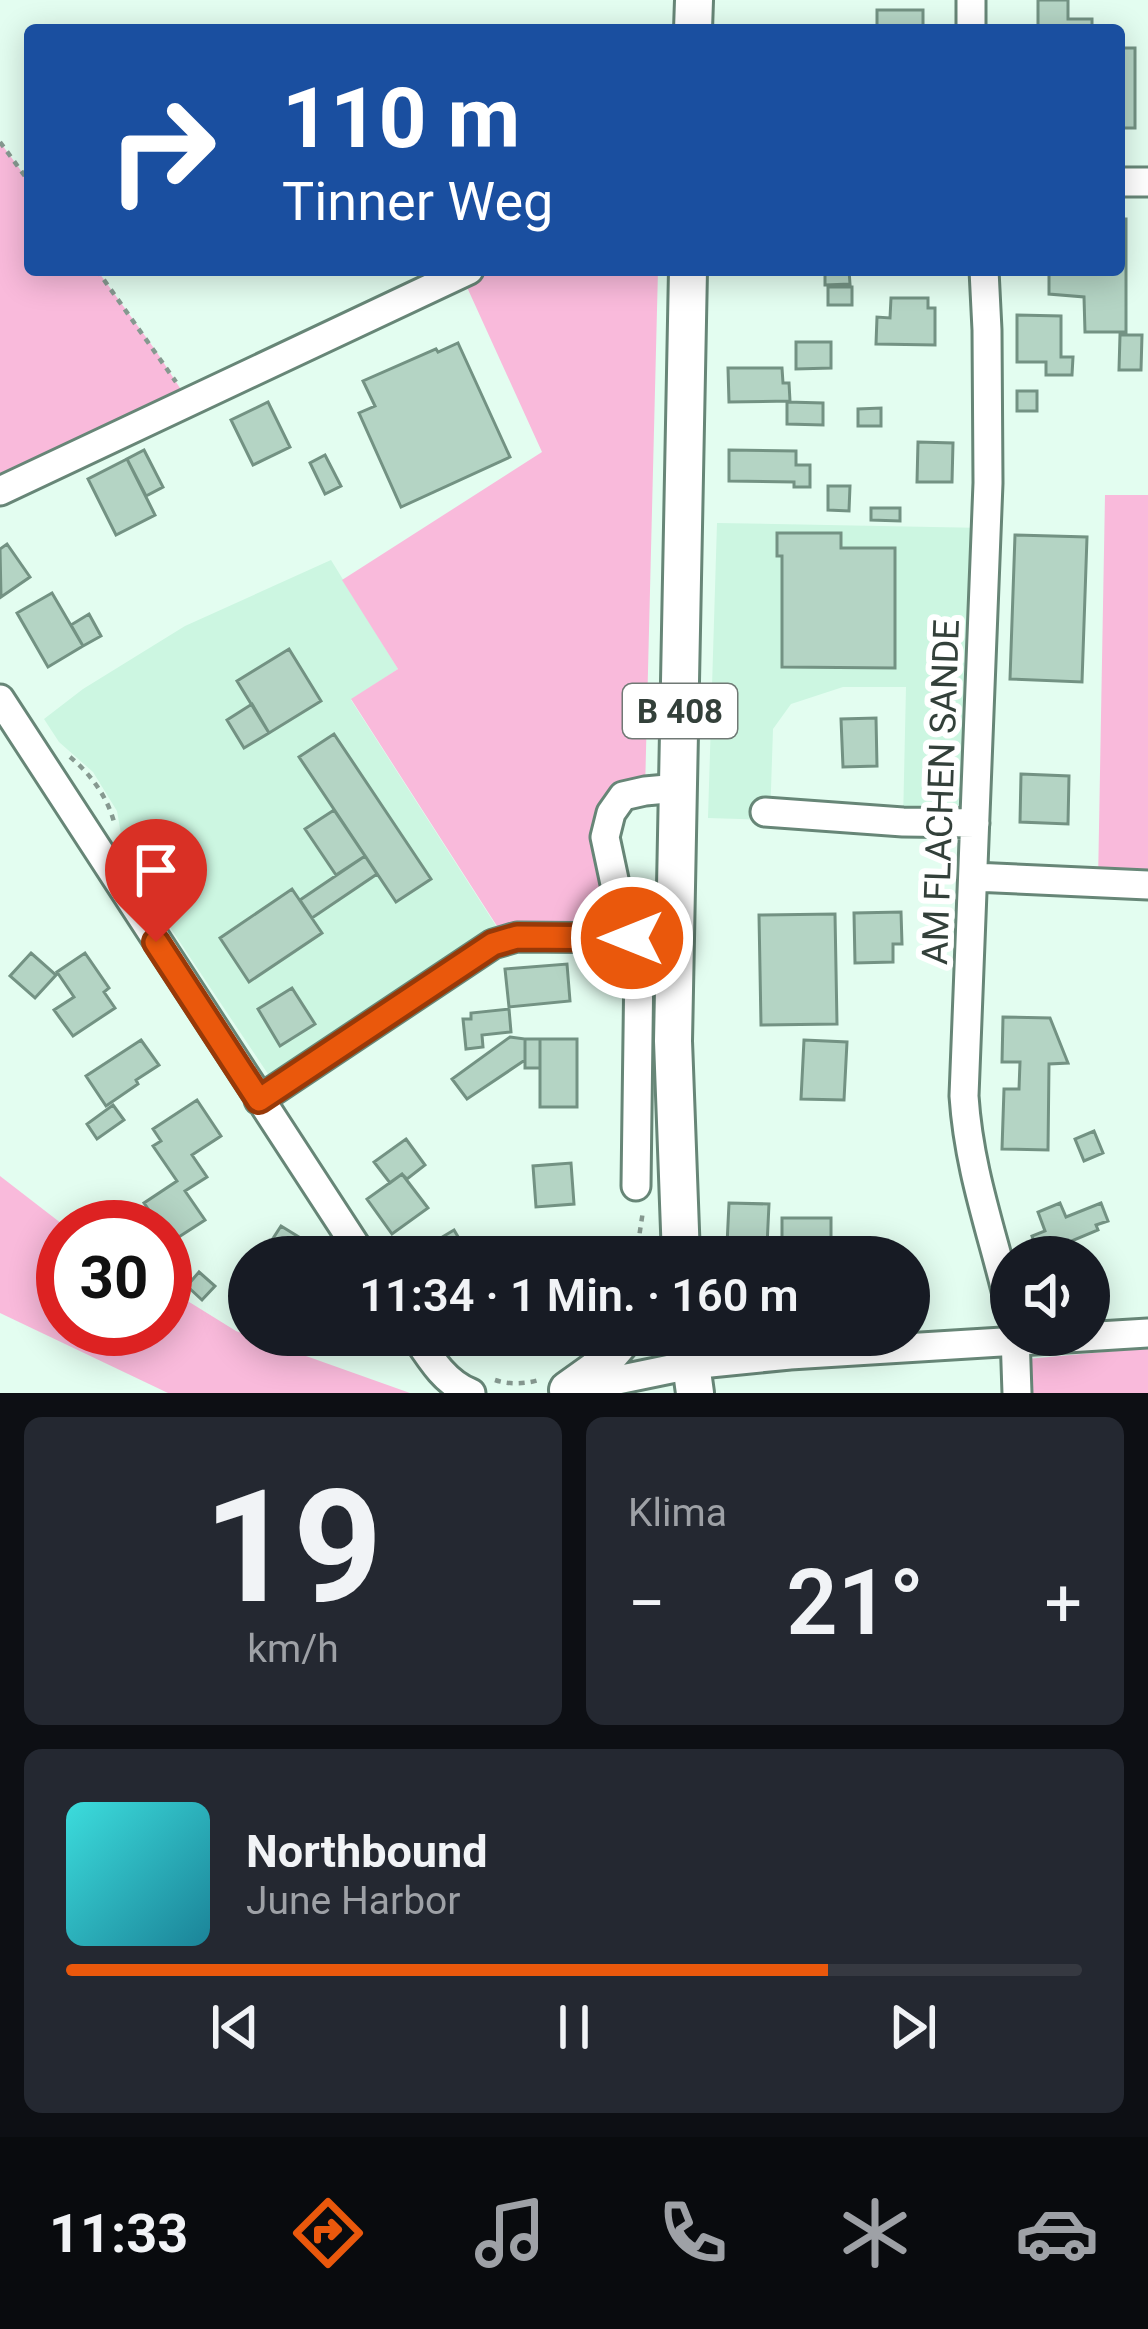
<!DOCTYPE html>
<html lang="de">
<head>
<meta charset="utf-8">
<style>
  :root { --surface:#171b24; --page:#242831; --text:#f1f3f6; --muted:#9ea1a6; --line:#363941; --accent:#ea580c }
  body { margin:0; font-family:Roboto,sans-serif; background:var(--page); color:var(--text); height:100vh; display:flex; flex-direction:column; font-size:45px; white-space:nowrap }
  * { box-sizing:border-box; margin:0 }
  p { font-size:39px; color:var(--muted) }
  .icon { flex:none; width:66px; height:66px; fill:none; stroke:currentColor; stroke-width:2; stroke-linecap:round; stroke-linejoin:round }
  .map { position:relative; height:1393px; overflow:hidden }
  .drawer { display:flex; flex-direction:column; gap:24px; padding:24px; background:#0d0f14; flex:1 }
  .drawer>* { flex:none }
  .hud { position:absolute; left:24px; top:24px; width:1101px; height:252px; border-radius:12px; box-shadow:0 6px 30px #0003; background:#1a4fa0; color:#fff; overflow:hidden }
  .tools { position:absolute; left:990px; top:1236px; display:grid; gap:24px }
  .tools a { display:grid; place-items:center; width:120px; height:120px; border-radius:50%; background:var(--surface); box-shadow:0 6px 30px #0003; font-size:60px }
  .speed { position:absolute; left:36px; top:1200px; display:flex; gap:24px; font-size:60px; font-weight:700; text-align:center }
  .speed>* { display:grid; place-content:center; width:156px; height:156px; border-radius:50%; background:var(--surface); box-shadow:0 6px 30px #0003; line-height:1 }
  .speed .limit { border:18px solid #d22; background:#fff; color:#111 }
  .pin { position:absolute; display:grid; place-items:center; width:102px; height:102px; color:#fff; margin:-123px -51px; border-radius:50% 50% 50% 0; rotate:-45deg; box-shadow:0 0 12px #0007 }
  .pin .icon { rotate:45deg }
  .me { position:absolute; width:132px; margin:-66px; rotate:270deg; stroke-linejoin:round; filter:drop-shadow(0 0 9px #0008) }
  .turn { display:flex; align-items:center; gap:42px; height:252px; padding:0 60px; font-size:54px }
  .turn .icon { width:156px; height:156px; stroke-width:2.5 }
  .turn b { display:block; font-size:84px; line-height:102px }
  .big { font-size:90px; font-weight:600; line-height:1.1 }
  .drawer .card { flex:1; display:flex; flex-direction:column; justify-content:center; gap:18px; min-width:0; padding:0 42px; border-radius:18px; background:var(--page) }
  .drawer .dial { align-items:center; gap:0 }
  .dial b { font-size:156px; line-height:1 }
  .song { display:flex; align-items:center; gap:36px }
  .cover { width:144px; height:144px; border-radius:18px; background:linear-gradient(135deg,hsl(180 70% 55%),hsl(190 70% 35%)) }
  .played { height:12px; border-radius:6px; background:linear-gradient(90deg,var(--accent) 75%,var(--line) 75%) }
  .keys { display:flex; justify-content:space-around; direction:ltr }
  .heat { display:flex; justify-content:space-between; align-items:center; font-size:66px; direction:ltr }
  .drawer .tiles { flex:1; display:grid; gap:24px; grid-template-columns:1fr 1fr }
  .card:last-child { grid-column:span 2 }
  .trip { position:absolute; left:228px; top:1236px; width:702px; height:120px; border-radius:60px; background:var(--surface); box-shadow:0 6px 30px #0003; font-weight:600; line-height:120px; text-align:center }
  .menu { display:flex; height:192px; justify-content:space-around; align-items:center; background:#090b0e; color:var(--muted) }
  .menu .icon { width:84px; height:84px }
  .menu .selected { color:var(--accent) }
  .menu b { font-size:54px; color:var(--text) }
  .map>svg:first-child { display:block }
</style>
</head>
<body>
<div class="map">
<svg width="1148" height="1393" viewBox="0 0 1148 1393">
  <rect width="100%" height="100%" fill="#e3fdf0"/>
  <path fill="#ccf6e1" d="M 717,523 L 986,528 L 975,823 L 903,822 L 906,687 L 843,687 L 791,704 L 773,729 L 770,820 L 708,818 Z
    M 331,560 L 398,669 L 351,700 L 500,932 L 276,1086 L 143,887 L 122,840 L 117,811 L 93,772 L 59,742 L 44,719 L 83,689 L 185,626 Z"/>
  <path fill="#f9badb" d="M 0,142 L 30,183 L 30,270 L 97,270 L 156,351 L 189,402 L 0,491 Z
    M 469,270 L 658,270 L 645,791 L 611,813 L 632,938 L 506,940 L 351,699 L 398,669 L 342,580 L 542,452 L 461,274 Z
    M 1105,495 L 1148,495 L 1148,885 L 1098,883 Z
    M 0,1176 L 66,1227 L 63,1227 L 63,1329 L 165,1329 L 165,1287 L 236,1331 L 410,1393 L 168,1393 L 0,1313 Z
    M 1148,1348 L 1148,1393 L 1017,1393 L 1016,1360 Z"/>
  <path fill="#b4d4c4" stroke="#739283" stroke-width="3" d="M 1038,0 L 1068,0 L 1068,19 L 1092,19 L 1092,30 L 1038,30 Z
    M 877,10 L 923,10 L 923,30 L 877,30 Z
    M 1119,48 L 1135,48 L 1135,128 L 1119,128 Z
    M 1119,219 L 1126,219 L 1126,332 L 1085,332 L 1084,297 L 1049,294 L 1049,270 L 1119,270 Z
    M 783,270 L 849,270 L 850,284 L 825,285 L 825,273 L 783,274 Z
    M 828,287 L 852,287 L 852,305 L 828,305 Z
    M 891,298 L 928,298 L 928,308 L 935,308 L 935,345 L 876,344 L 877,317 L 890,318 Z
    M 1017,315 L 1061,316 L 1061,357 L 1073,357 L 1072,375 L 1046,375 L 1046,362 L 1017,362 Z
    M 1120,335 L 1142,335 L 1141,370 L 1119,370 Z
    M 796,342 L 831,342 L 831,368 L 796,369 Z
    M 458,343 L 510,457 L 401,507 L 359,413 L 375,406 L 363,381 L 436,349 L 438,352 Z
    M 728,368 L 782,368 L 783,383 L 789,383 L 790,401 L 729,402 Z
    M 1017,391 L 1037,391 L 1037,411 L 1017,411 Z
    M 268,402 L 290,447 L 253,465 L 231,420 Z
    M 787,402 L 823,403 L 823,425 L 787,424 Z
    M 881,408 L 881,426 L 858,426 L 858,409 Z
    M 918,442 L 953,443 L 952,482 L 917,482 Z
    M 144,450 L 163,487 L 146,496 L 127,459 Z
    M 729,450 L 796,451 L 796,465 L 810,465 L 810,487 L 794,487 L 794,482 L 729,481 Z
    M 325,455 L 341,486 L 325,494 L 310,463 Z
    M 127,459 L 155,515 L 116,535 L 88,479 Z
    M 828,486 L 850,486 L 849,511 L 828,510 Z
    M 871,508 L 900,508 L 900,521 L 871,520 Z
    M 777,533 L 841,533 L 841,548 L 895,548 L 895,668 L 782,667 L 782,556 L 777,556 Z
    M 1015,535 L 1087,537 L 1082,682 L 1010,679 Z
    M 7,544 L 30,577 L 1,597 L 0,549 Z
    M 52,593 L 83,646 L 48,667 L 17,613 Z
    M 89,614 L 101,636 L 83,646 L 71,625 Z
    M 289,649 L 321,701 L 269,733 L 237,681 Z
    M 252,704 L 269,733 L 244,748 L 227,720 Z
    M 876,718 L 877,766 L 843,767 L 841,719 Z
    M 334,734 L 431,879 L 396,902 L 299,757 Z
    M 1021,774 L 1069,776 L 1068,824 L 1020,822 Z
    M 334,810 L 365,856 L 336,875 L 305,829 Z
    M 365,856 L 377,874 L 312,918 L 300,900 Z
    M 292,889 L 322,933 L 249,982 L 220,938 Z
    M 901,912 L 902,944 L 893,944 L 893,962 L 855,963 L 854,913 Z
    M 835,914 L 837,1024 L 761,1025 L 759,915 Z
    M 31,953 L 56,975 L 35,998 L 10,976 Z
    M 85,953 L 109,988 L 104,992 L 115,1008 L 73,1036 L 54,1010 L 74,997 L 57,972 Z
    M 567,964 L 570,1001 L 509,1007 L 505,969 Z
    M 292,988 L 315,1024 L 280,1046 L 258,1009 Z
    M 509,1009 L 511,1032 L 482,1035 L 483,1047 L 466,1049 L 463,1019 L 471,1019 L 471,1013 Z
    M 1003,1017 L 1050,1018 L 1068,1063 L 1049,1064 L 1048,1150 L 1002,1149 L 1004,1089 L 1019,1089 L 1020,1062 L 1002,1062 Z
    M 510,1037 L 525,1039 L 525,1060 L 467,1099 L 452,1079 Z
    M 525,1039 L 540,1039 L 540,1068 L 525,1068 Z
    M 540,1039 L 577,1039 L 577,1107 L 540,1107 Z
    M 141,1040 L 159,1065 L 136,1080 L 138,1084 L 106,1106 L 86,1076 Z
    M 804,1040 L 847,1042 L 844,1100 L 801,1099 Z
    M 197,1100 L 221,1136 L 192,1155 L 207,1177 L 185,1191 L 205,1220 L 171,1242 L 165,1234 L 165,1227 L 161,1227 L 144,1203 L 177,1181 L 153,1146 L 161,1141 L 153,1129 Z
    M 113,1105 L 124,1120 L 97,1139 L 87,1124 Z
    M 1094,1131 L 1103,1153 L 1084,1161 L 1075,1139 Z
    M 406,1139 L 425,1165 L 407,1179 L 402,1174 L 390,1183 L 374,1162 Z
    M 571,1163 L 574,1204 L 536,1207 L 533,1166 Z
    M 402,1174 L 428,1208 L 392,1234 L 367,1199 Z
    M 729,1203 L 769,1204 L 767,1246 L 727,1245 Z
    M 1060,1203 L 1066,1217 L 1101,1203 L 1108,1221 L 1096,1225 L 1098,1230 L 1069,1242 L 1075,1257 L 1040,1257 L 1032,1236 L 1045,1231 L 1038,1212 Z
    M 782,1218 L 831,1218 L 831,1257 L 767,1257 L 767,1250 L 782,1250 Z
    M 281,1226 L 320,1250 L 315,1257 L 261,1257 Z
    M 454,1230 L 470,1257 L 409,1257 Z
    M 576,1240 L 576,1257 L 536,1257 L 535,1241 Z
    M 199,1272 L 215,1286 L 202,1300 L 187,1286 Z"/>
  <g fill="none" stroke-linecap="round" stroke-linejoin="round">
    <g stroke="#678677" stroke-width="33">
      <path id="minor" d="M 971,30 L 971,0
        M 1119,182 L 1148,182
        M 984,270 L 987,330 L 988,483 L 964,1096 C 969,1173 994,1237 1011,1311
        M 0,491 L 469,270
        M 0,699 L 363,1257
        M 765,812 L 903,822 L 975,823
        M 973,877 L 1148,885
        M 259,1100 L 493,944 L 517,937 L 632,938
        M 636,1186 L 639,960 L 615,884 L 605,837 L 611,813 L 623,796 L 645,791 L 678,788
        M 415,1335 C 430,1358 445,1383 471,1393
        M 1015,1335 L 1017,1393
        M 574,1389 L 690,1365 L 790,1355 L 1148,1333"/>
    </g>
    <g stroke="#678677" stroke-width="42">
      <path id="major" d="M 693,30 L 694,0
        M 681,1257 L 673,1041 L 688,270
        M 687,1335 L 695,1393
        M 568,1390 L 596,1370 L 626,1335"/>
    </g>
    <path stroke="#869990" stroke-width="4.5" stroke-dasharray="6 6" stroke-linecap="butt" d="M 0,142 L 30,183
      M 97,270 L 176,382
      M 70,757 C 91,774 109,799 115,826
      M 636,1257 L 643,1211
      M 495,1380 C 510,1385 527,1384 542,1379"/>
    <use href="#minor" stroke="#fff" stroke-width="27"/>
    <use href="#major" stroke="#fff" stroke-width="36"/>
  </g>
  <g fill="none" stroke-linecap="round" stroke-linejoin="round">
    <g stroke="#983908" stroke-width="30">
      <path id="route" d="M 156,942 L 259,1100 L 493,944 L 517,937 L 632,938"/>
    </g>
    <use href="#route" stroke="#ea580c" stroke-width="21"/>
  </g>
  <g text-anchor="middle" stroke-width="12" stroke-linejoin="round" paint-order="stroke">
    <rect fill="#fff" stroke="#707975" stroke-width="3" x="623" y="684" width="114" height="54" rx="9"/>
    <g font-size="33" font-weight="bold" fill="#33403a">
      <text x="680" y="723">B 408</text>
    </g>
    <g font-size="36" fill="#33403a" stroke="#fff">
      <text transform="translate(940 792) rotate(-88)" y="13">AM FLACHEN SANDE</text>
    </g>
  </g>
</svg>
<div class="tools">
<a><svg class="icon" aria-label="sound" viewBox="0 0 24 24"><path d="M4 9h4l5-4v14l-5-4H4zM17 9q2 3 0 6"/></svg></a>
</div>
<div class="speed"><div class="limit">30</div></div>
<div class="pin" style="left:156px;top:942px;background:#d93025"><svg class="icon" aria-label="arrive" viewBox="0 0 24 24"><path d="M6 21V4h12l-3 4 3 4H6"/></svg></div>
<svg class="me" style="left:632px;top:938px" viewBox="-20 -20 40 40"><circle r="17" fill="#ea580c" stroke="#fff" stroke-width="3"/><path d="M0-11L8 9 0 5-8 9z" fill="#fff"/></svg>
<div class="trip">11:34 · 1 Min. · 160 m</div>
<div class="hud">
<div class="turn"><svg class="icon" aria-label="right" viewBox="0 0 24 24"><path d="M7 20v-9h11M14 6l5 5-5 5"/></svg><div><b>110 m</b>Tinner Weg</div></div>
</div>
</div>
<section class="drawer">
<div class="tiles">
<div class="card dial"><b>19</b><p>km/h</p></div>
<div class="card"><p>Klima</p>
<div class="heat"><a>−</a><b class="big">21°</b><a>+</a></div>
</div>
<div class="card">
<div class="song"><i class="cover"></i><div><b>Northbound</b><p>June Harbor</p></div></div>
<div class="played"></div>
<div class="keys"><svg class="icon" aria-label="previous" viewBox="0 0 24 24"><path d="M18 5L8 12l10 7zM5 5v14"/></svg><svg class="icon" aria-label="pause" viewBox="0 0 24 24"><path d="M8 5v14M16 5v14"/></svg><svg class="icon" aria-label="next" viewBox="0 0 24 24"><path d="M6 5l10 7-10 7zM19 5v14"/></svg></div>
</div>
</div>
</section>
<nav class="menu">
<b>11:33</b>
<svg class="icon selected" aria-label="directions" viewBox="0 0 24 24"><path d="M12 3l9 9-9 9-9-9zM9 14v-3h6M13 9l2 2-2 2"/></svg>
<svg class="icon" aria-label="music" viewBox="0 0 24 24"><path d="M9 18V5l10-2v13"/><circle cx="6" cy="18" r="3"/><circle cx="16" cy="16" r="3"/></svg>
<svg class="icon" aria-label="phone" viewBox="0 0 24 24"><path d="M5 4h4l2 5-3 2q2 4 5 5l2-3 5 2v4C11 20 4 13 5 4z"/></svg>
<svg class="icon" aria-label="climate" viewBox="0 0 24 24"><path d="M12 3v18M4 7l16 10M4 17L20 7"/></svg>
<svg class="icon" aria-label="car" viewBox="0 0 24 24"><path d="M5 17H2v-5l4-1 3-4h7l3 4 3 1v5h-3M9 17h6M6 11h13"/><circle cx="7" cy="17" r="2"/><circle cx="17" cy="17" r="2"/></svg>
</nav>
</body>
</html>
